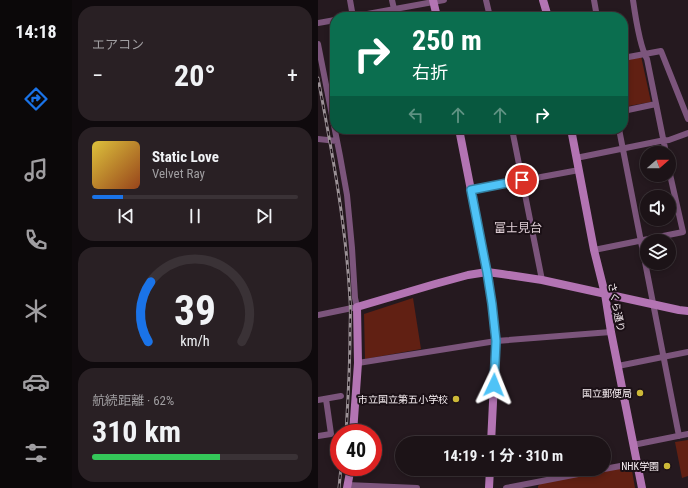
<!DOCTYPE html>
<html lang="ja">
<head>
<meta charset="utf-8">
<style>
  :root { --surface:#1c1317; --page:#292024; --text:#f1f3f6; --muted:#a09ea1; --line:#3a3236; --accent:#1a73e8 }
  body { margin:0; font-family:"Roboto Condensed","Noto Sans JP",sans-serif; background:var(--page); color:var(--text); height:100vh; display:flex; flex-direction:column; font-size:15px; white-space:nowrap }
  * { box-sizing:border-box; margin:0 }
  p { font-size:13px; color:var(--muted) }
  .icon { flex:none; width:22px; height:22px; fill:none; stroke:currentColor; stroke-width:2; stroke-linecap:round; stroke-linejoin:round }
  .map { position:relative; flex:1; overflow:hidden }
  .details { display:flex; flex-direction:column; gap:6px; padding:6px; background:#0f0a0d; width:246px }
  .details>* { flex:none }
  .banner { position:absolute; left:12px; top:12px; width:298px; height:122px; border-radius:16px; box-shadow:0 2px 6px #0003,0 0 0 1px var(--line); background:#0b6e4f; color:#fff; overflow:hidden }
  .needle { width:26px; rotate:70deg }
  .fabs { position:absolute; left:322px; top:146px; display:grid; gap:8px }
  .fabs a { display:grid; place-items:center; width:36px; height:36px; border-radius:50%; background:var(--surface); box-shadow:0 2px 6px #0003,0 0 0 1px var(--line); font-size:20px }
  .speed { position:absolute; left:12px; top:424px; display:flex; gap:8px; font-size:20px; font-weight:700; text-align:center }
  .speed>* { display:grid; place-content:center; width:52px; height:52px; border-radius:50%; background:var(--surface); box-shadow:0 2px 6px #0003,0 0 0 1px var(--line); line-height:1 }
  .speed .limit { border:6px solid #d22; background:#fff; color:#111 }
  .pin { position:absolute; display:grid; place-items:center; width:34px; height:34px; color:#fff; margin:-17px; border:2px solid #fff; border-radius:50%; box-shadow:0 1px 4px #0007 }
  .me { position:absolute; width:44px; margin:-22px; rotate:2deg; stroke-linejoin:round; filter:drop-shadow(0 0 3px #0008) }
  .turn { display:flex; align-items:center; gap:14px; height:84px; padding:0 16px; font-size:18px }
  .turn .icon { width:52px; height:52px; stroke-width:2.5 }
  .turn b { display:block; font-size:28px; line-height:34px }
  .lanes { display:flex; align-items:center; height:38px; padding:0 16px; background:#0003; justify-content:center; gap:20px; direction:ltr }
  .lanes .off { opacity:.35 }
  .big { font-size:30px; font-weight:700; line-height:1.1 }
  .details .card { flex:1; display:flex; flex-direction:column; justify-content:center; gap:6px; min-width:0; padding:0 14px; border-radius:16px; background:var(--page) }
  .details .dial { align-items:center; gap:0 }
  .dial svg { height:104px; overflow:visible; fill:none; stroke:var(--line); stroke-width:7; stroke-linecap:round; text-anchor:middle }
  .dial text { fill:var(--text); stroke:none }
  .song { display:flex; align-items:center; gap:12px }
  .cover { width:48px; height:48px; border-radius:6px; background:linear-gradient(135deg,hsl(50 70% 55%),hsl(20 70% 35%)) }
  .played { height:4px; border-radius:2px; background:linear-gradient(90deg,var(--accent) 15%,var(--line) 15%) }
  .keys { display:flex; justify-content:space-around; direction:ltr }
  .heat { display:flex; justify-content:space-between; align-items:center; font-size:22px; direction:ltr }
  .charge { height:6px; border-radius:3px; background:linear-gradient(90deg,#34c759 62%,var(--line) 0) }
  .trip { position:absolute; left:77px; top:436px; width:216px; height:40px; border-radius:20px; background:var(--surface); box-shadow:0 2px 6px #0003,0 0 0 1px var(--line); font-weight:700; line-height:40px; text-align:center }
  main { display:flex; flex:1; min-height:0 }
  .tab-bar { display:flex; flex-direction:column; width:72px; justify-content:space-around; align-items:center; background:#0b0809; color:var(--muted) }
  .tab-bar .icon { width:28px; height:28px }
  .tab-bar .selected { color:var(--accent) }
  .tab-bar b { font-size:18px; color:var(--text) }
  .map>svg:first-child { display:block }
</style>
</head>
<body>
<main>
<nav class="tab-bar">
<b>14:18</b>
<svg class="icon selected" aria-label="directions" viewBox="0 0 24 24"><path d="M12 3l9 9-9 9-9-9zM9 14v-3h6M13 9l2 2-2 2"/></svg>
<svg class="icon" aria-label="music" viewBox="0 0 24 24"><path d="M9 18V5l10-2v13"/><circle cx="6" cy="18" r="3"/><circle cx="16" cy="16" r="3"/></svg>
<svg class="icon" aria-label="phone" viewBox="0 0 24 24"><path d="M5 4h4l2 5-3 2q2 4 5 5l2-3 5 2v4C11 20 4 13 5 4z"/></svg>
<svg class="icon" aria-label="climate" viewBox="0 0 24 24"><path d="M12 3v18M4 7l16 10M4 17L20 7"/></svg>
<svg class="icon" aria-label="car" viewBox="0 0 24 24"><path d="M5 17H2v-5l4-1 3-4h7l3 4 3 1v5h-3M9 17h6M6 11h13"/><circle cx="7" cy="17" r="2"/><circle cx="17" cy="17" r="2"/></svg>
<svg class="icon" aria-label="filters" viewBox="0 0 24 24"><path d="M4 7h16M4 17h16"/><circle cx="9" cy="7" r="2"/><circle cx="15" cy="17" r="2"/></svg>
</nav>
<section class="details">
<div class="card"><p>エアコン</p>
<div class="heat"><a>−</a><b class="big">20°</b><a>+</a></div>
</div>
<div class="card">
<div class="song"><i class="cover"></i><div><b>Static Love</b><p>Velvet Ray</p></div></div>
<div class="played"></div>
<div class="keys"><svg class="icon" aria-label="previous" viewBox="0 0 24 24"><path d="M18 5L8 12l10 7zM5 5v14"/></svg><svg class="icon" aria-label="pause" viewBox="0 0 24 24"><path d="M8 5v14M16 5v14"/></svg><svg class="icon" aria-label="next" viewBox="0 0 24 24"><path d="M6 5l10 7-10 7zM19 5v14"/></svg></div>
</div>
<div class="card dial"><svg viewBox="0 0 100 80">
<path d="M14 69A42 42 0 1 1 86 69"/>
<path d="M14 69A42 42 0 0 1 16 23" stroke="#1a73e8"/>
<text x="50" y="56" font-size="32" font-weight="700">39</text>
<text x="50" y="72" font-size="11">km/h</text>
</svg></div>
<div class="card"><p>航続距離 · 62%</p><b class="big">310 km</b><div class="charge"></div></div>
</section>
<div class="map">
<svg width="370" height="488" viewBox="0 0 370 488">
  <rect width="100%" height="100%" fill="#25191f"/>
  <path fill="#612013" d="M 323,56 L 333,102 L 305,107 L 305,59 Z
    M 95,298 L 103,349 L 47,359 L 46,314 Z
    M 370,440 L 370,476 L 364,478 L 357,442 Z
    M 313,465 L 317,488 L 220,488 L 220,486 L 223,483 Z"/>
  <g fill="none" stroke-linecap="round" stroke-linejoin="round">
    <path stroke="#7c557c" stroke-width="6" d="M 32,0 L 35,17
      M 74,0 L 76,9
      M 168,0 L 172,17
      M 276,0 L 279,17
      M 315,0 C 317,14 322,47 329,59 L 348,153
      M 33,17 L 126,0
      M 0,23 L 17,20
      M 0,44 L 22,156 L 29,195 L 34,248 L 37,298 L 39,307 L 0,315
      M 305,58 L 343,51 L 370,119
      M 305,111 L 338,104
      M 194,129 L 224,280
      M 301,129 L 361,436
      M 0,139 L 19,141
      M 258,158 L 342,141 L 351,140 L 370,133
      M 153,190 L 261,170
      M 276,250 L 365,232 L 351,170
      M 40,363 L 178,341 L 293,332
      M 300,366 L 370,352
      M 0,400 L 23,396
      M 0,436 L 13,434 L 8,399
      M 315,445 L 370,434
      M 286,469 L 319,463
      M 29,485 L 99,488
      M 188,488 L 286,469"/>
    <path stroke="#b374b3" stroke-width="8" d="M 115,0 L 119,17
      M 225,0 L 230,17
      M 141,129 L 169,272 L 174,304 L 178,341 L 173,443
      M 253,129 L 276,250 L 287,294 L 293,332 L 324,488
      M 35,433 L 40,363 L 39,307 L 117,284 L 150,275 L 169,272 L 184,274 L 224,280 L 361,310 L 370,311
      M 29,488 L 33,467
      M 171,488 L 172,469"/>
    <g stroke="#9c9297" stroke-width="3">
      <path id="rail" d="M 0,78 C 14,152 28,224 32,300 C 33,311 32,322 32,333 C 32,367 30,400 28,433
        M 21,488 L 23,467"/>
    </g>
    <use href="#rail" stroke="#1b1016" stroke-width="1.5" stroke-dasharray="4.5" stroke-linecap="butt"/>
  </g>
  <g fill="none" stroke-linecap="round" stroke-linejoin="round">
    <g stroke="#337fa1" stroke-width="10">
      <path id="route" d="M 176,385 L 178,341 L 174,304 L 169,272 L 153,190 L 204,180"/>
    </g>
    <use href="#route" stroke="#4fc3f7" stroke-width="7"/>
  </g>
  <g fill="#cdb938" stroke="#1b1016" stroke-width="1.5">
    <circle cx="322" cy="393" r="4"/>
    <circle cx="138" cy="399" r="4"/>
    <circle cx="349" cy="466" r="4"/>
  </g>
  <g text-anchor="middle" stroke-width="4" stroke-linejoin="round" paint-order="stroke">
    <g font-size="10" fill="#f9f0f4" stroke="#1b1016">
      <text transform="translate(299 307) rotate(79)" y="4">さくら通り</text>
    </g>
    <g font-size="10" fill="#f9f0f4" stroke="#1b1016" text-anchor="end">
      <text x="314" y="397">国立郵便局</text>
      <text x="130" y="403">市立国立第五小学校</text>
      <text x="341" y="470">NHK学園</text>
    </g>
    <g font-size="12" fill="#e0cfd6" stroke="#1b1016">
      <text x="200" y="232">富士見台</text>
    </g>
  </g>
</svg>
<div class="fabs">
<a><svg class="needle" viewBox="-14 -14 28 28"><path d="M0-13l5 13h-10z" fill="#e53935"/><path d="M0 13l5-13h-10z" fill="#a09ea1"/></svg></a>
<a><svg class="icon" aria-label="sound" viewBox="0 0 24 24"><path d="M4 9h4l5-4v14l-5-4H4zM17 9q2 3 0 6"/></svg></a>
<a><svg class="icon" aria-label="layers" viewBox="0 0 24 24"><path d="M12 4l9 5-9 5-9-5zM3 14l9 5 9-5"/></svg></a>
</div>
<div class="speed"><div class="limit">40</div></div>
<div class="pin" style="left:204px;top:180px;background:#d93025"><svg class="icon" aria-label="arrive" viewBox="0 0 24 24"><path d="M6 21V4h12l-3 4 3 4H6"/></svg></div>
<svg class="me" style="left:176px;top:385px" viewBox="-20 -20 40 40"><path d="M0-17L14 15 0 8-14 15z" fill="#4fc3f7" stroke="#fff" stroke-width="4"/></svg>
<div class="trip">14:19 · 1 分 · 310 m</div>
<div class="banner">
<div class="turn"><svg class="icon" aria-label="right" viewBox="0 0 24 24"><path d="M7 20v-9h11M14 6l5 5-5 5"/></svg><div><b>250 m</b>右折</div></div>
<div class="lanes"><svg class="icon off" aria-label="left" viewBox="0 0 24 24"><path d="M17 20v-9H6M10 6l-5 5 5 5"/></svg><svg class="icon off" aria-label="ahead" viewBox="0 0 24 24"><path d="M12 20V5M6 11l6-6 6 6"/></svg><svg class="icon off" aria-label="ahead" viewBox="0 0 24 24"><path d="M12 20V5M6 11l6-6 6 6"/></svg><svg class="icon" aria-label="right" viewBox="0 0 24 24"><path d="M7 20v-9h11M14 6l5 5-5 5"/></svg></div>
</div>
</div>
</main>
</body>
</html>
